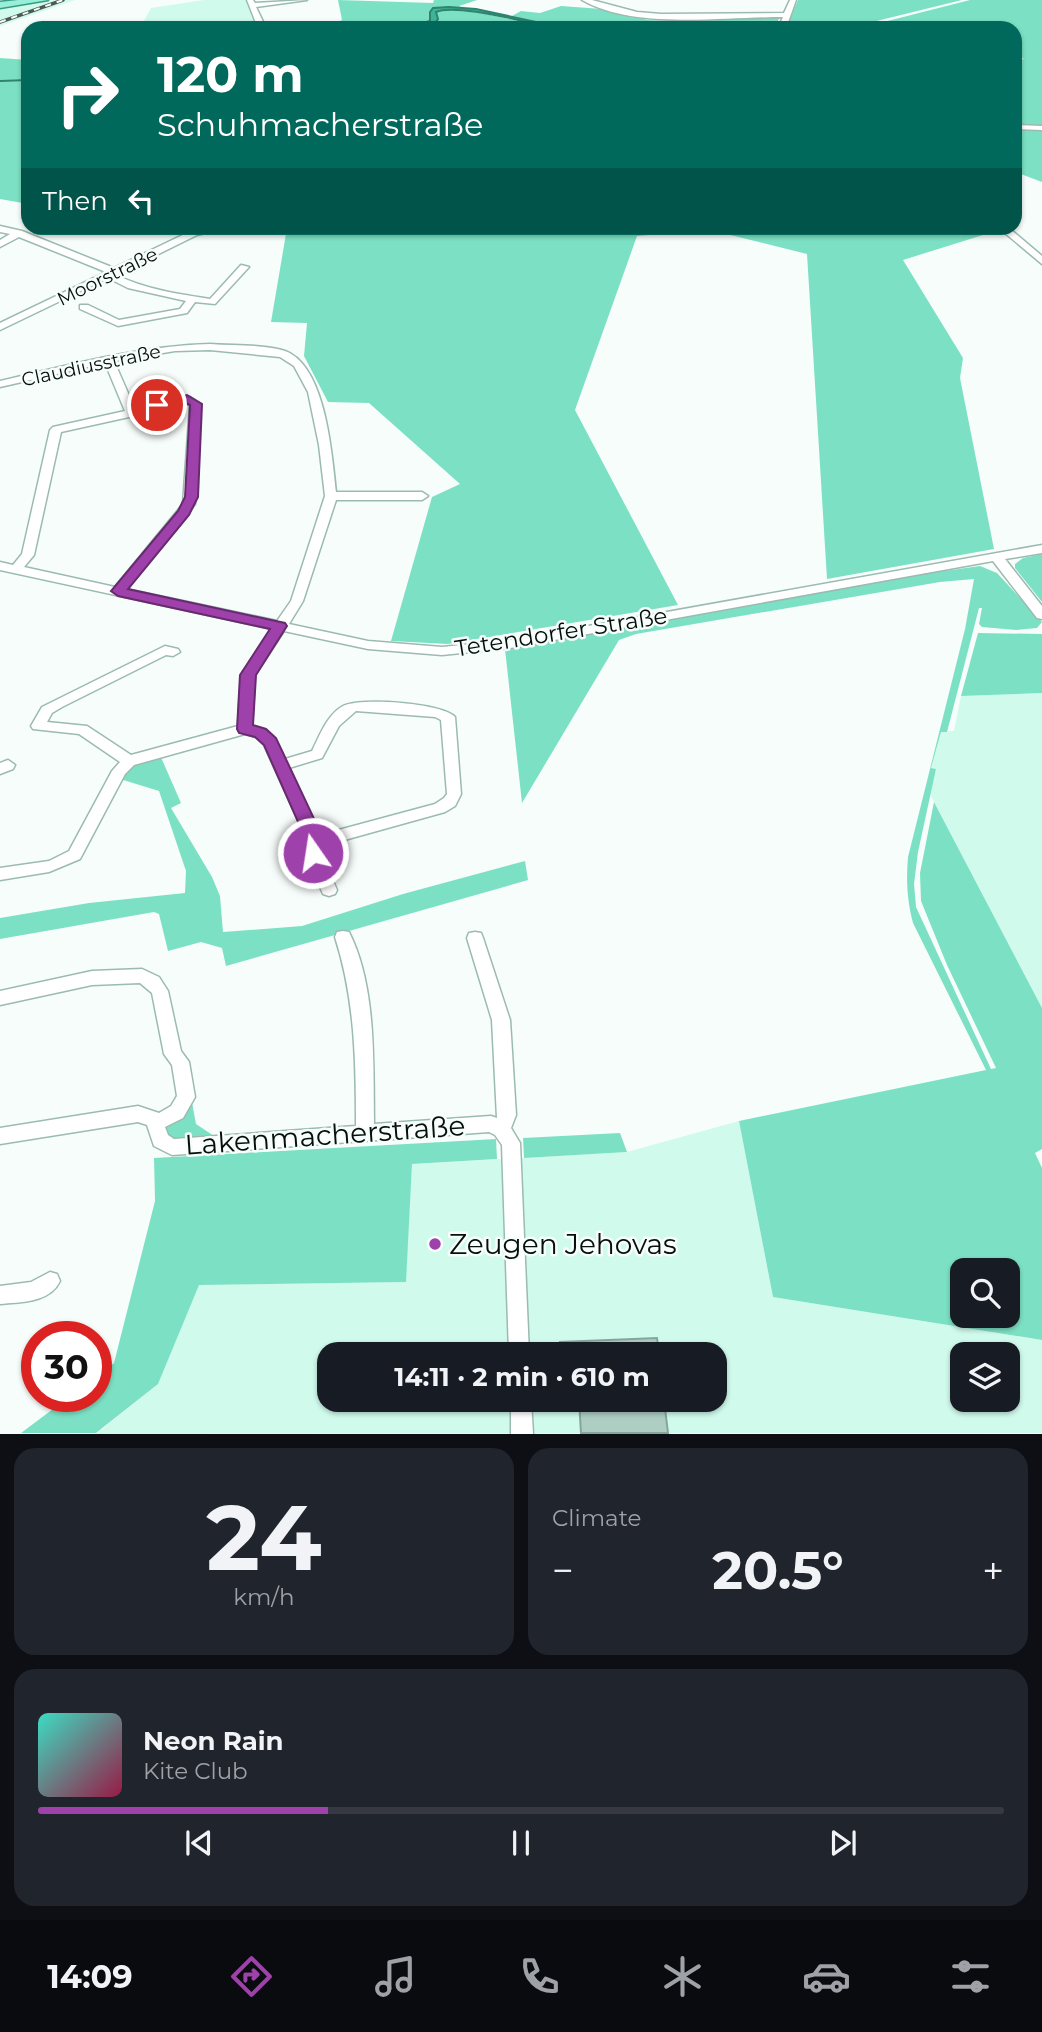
<!DOCTYPE html>
<html lang="en">
<head>
<meta charset="utf-8">
<style>
  :root { --surface:#171b24; --page:#20242c; --text:#f1f3f6; --muted:#9ea1a6; --line:#363941; --accent:#9e41ab }
  body { margin:0; font-family:Montserrat,sans-serif; background:var(--page); color:var(--text); height:100vh; display:flex; flex-direction:column; font-size:26px; white-space:nowrap }
  * { box-sizing:border-box; margin:0 }
  p { font-size:23px; color:var(--muted) }
  .icon { flex:none; width:38px; height:38px; fill:none; stroke:currentColor; stroke-width:2; stroke-linecap:round; stroke-linejoin:round }
  .map { position:relative; height:1434px; overflow:hidden }
  .details { display:flex; flex-direction:column; gap:14px; padding:14px; background:#0d0f14; flex:1 }
  .details>* { flex:none }
  .banner { position:absolute; left:21px; top:21px; width:1001px; height:214px; border-radius:21px; box-shadow:0 2px 5px #0004; background:#00695c; color:#fff; overflow:hidden }
  .tools { position:absolute; left:950px; top:1258px; display:grid; gap:14px }
  .tools a { display:grid; place-items:center; width:70px; height:70px; border-radius:14px; background:var(--surface); box-shadow:0 2px 5px #0004; font-size:35px }
  .speed { position:absolute; left:21px; top:1321px; display:flex; gap:14px; font-size:35px; font-weight:700; text-align:center }
  .speed>* { display:grid; place-content:center; width:91px; height:91px; border-radius:50%; background:var(--surface); box-shadow:0 2px 5px #0004; line-height:1 }
  .speed .limit { border:10px solid #d22; background:#fff; color:#111 }
  .pin { position:absolute; display:grid; place-items:center; width:60px; height:60px; color:#fff; margin:-30px; border:4px solid #fff; border-radius:50%; box-shadow:0 2px 7px #0007 }
  .me { position:absolute; width:77px; margin:-38px; rotate:347deg; stroke-linejoin:round; filter:drop-shadow(0 0 5px #0008) }
  .turn { display:flex; align-items:center; gap:24px; height:147px; padding:0 21px; font-size:32px }
  .turn .icon { width:91px; height:91px; stroke-width:2.5 }
  .turn b { display:block; font-size:49px; line-height:60px }
  .then { display:flex; align-items:center; height:66px; padding:0 21px; background:#0003; gap:14px; font-size:26px }
  .big { font-size:52px; font-weight:700; line-height:1.1 }
  .details .tile { flex:1; display:flex; flex-direction:column; justify-content:center; gap:10px; min-width:0; padding:0 24px; border-radius:21px; background:var(--page) }
  .details .dial { align-items:center; gap:0 }
  .dial b { font-size:91px; line-height:1 }
  .song { display:flex; align-items:center; gap:21px }
  .cover { width:84px; height:84px; border-radius:10px; background:linear-gradient(135deg,hsl(170 70% 55%),hsl(340 70% 35%)) }
  .played { height:7px; border-radius:4px; background:linear-gradient(90deg,var(--accent) 30%,var(--line) 30%) }
  .keys { display:flex; justify-content:space-around; direction:ltr }
  .heat { display:flex; justify-content:space-between; align-items:center; font-size:38px; direction:ltr }
  .details .tiles { flex:1; display:grid; gap:14px; grid-template-columns:1fr 1fr }
  .tile:last-child { grid-column:span 2 }
  .trip { position:absolute; left:317px; top:1342px; width:410px; height:70px; border-radius:21px; background:var(--surface); box-shadow:0 2px 5px #0004; font-weight:700; line-height:70px; text-align:center }
  .menu { display:flex; height:112px; justify-content:space-around; align-items:center; background:#090b0e; color:var(--muted) }
  .menu .icon { width:49px; height:49px }
  .menu .selected { color:var(--accent) }
  .menu b { font-size:32px; color:var(--text) }
  .map>svg:first-child { display:block }
</style>
</head>
<body>
<div class="map">
<svg width="1042" height="1434" viewBox="0 0 1042 1434">
  <rect width="100%" height="100%" fill="#f7fdfb"/>
  <path fill="#d0faec" fill-rule="evenodd" d="M 56,0 L 75,0 L 0,26 L 0,6 Z
    M 204,0 L 246,0 L 258,28 L 140,28 L 151,8 Z
    M 1042,693 L 1042,1008 L 930,794 L 936,769 L 931,768 L 941,732 L 954,731 L 961,696 Z
    M 739,1121 L 773,1297 L 1042,1340 L 1042,1433 L 96,1434 L 158,1384 L 198,1285 L 405,1282 L 412,1164 L 627,1152 ZM 329,1354 L 714,1354 L 714,1400 L 329,1400 ZM 962,1354 L 1008,1354 L 1008,1400 L 962,1400 Z"/>
  <path fill="#7ce1c4" fill-rule="evenodd" d="M 338,0 L 433,3 L 434,0 L 477,0 L 459,6 L 466,9 L 433,8 L 430,21 L 406,28 L 269,28 L 268,23 L 324,28 L 342,20 Z
    M 798,0 L 962,0 L 848,28 L 786,28 Z
    M 970,0 L 1042,0 L 1042,182 L 1015,172 L 1015,61 L 1024,59 L 1015,54 L 1015,28 L 860,28 Z
    M 561,6 L 602,9 L 647,20 L 670,21 L 780,16 L 775,28 L 564,28 L 510,17 L 521,11 L 540,13 Z
    M 444,9 L 476,12 L 552,28 L 418,28 L 436,23 L 438,19 L 436,12 Z
    M 0,58 L 28,60 L 28,204 L 0,199 Z
    M 287,228 L 996,228 L 999,230 L 903,260 L 963,358 L 960,378 L 994,549 L 827,579 L 807,254 L 710,230 L 637,236 L 575,410 L 678,605 L 448,644 L 391,641 L 432,497 L 460,484 L 369,403 L 328,402 L 304,356 L 307,323 L 271,322 Z
    M 1042,554 L 1042,602 L 1015,568 L 1015,564 L 1023,558 Z
    M 980,566 L 997,573 L 1042,622 L 1037,628 L 1016,630 L 982,627 L 979,624 L 982,608 L 979,608 L 947,732 L 941,732 L 931,768 L 936,769 L 918,852 L 914,884 L 916,907 L 991,1069 L 996,1068 L 947,965 L 921,901 L 920,873 L 934,802 L 1042,1008 L 1042,1149 L 1035,1153 L 1042,1168 L 1042,1340 L 773,1297 L 739,1121 L 986,1070 L 913,923 C 907,900 906,880 908,857 L 965,629 L 974,579 L 940,582 L 636,634 L 619,640 L 522,803 L 505,649 L 887,579 ZM 962,1270 L 1008,1270 L 1008,1316 L 962,1316 Z
    M 978,633 L 1042,634 L 1042,693 L 961,696 Z
    M 160,755 L 181,803 L 171,808 L 212,877 L 220,896 L 223,932 L 302,926 L 403,894 L 525,861 L 528,880 L 226,966 L 222,948 L 201,942 L 168,951 L 159,914 L 154,912 L 0,939 L 0,918 L 89,903 L 185,893 L 186,871 L 159,791 L 120,779 L 130,764 Z
    M 191,1097 L 196,1124 L 217,1138 L 170,1140 L 165,1128 Z
    M 620,1133 L 627,1152 L 524,1158 L 523,1138 Z
    M 496,1139 L 497,1159 L 412,1164 L 406,1282 L 199,1285 L 158,1384 L 96,1433 L 21,1433 L 69,1397 L 96,1396 L 96,1376 L 114,1363 L 155,1201 L 154,1158 Z"/>
  <path fill="#3fb597" stroke="#2e846e" stroke-width="2" d="M 449,7 L 476,9 L 564,28 L 552,28 C 528,22 456,3 436,12 L 438,19 L 435,23 L 406,28 L 430,21 L 430,12 L 433,8 Z"/>
  <g fill="none" stroke-linecap="round" stroke-linejoin="round">
    <path stroke="#2e846e" stroke-width="2" d="M 0,81 L 28,80"/>
  </g>
  <path fill="#aecec3" stroke="#87a69b" stroke-width="2" d="M 657,1338 L 659,1354 L 561,1354 L 560,1342 Z
    M 579,1400 L 664,1400 L 668,1433 L 581,1433 Z"/>
  <g fill="none" stroke-linecap="round" stroke-linejoin="round">
    <g stroke="#9bbbb0" stroke-width="3">
      <path id="minor" d="M 247,0 L 253,0 L 255,3 L 307,0 L 256,7 L 266,28 L 258,28 Z
        M 582,0 L 592,0 L 637,12 L 661,14 L 784,13 L 790,0 L 796,0 L 786,28 L 778,28 L 783,17 C 724,17 634,30 582,0 Z
        M 1015,125 L 1042,126 L 1042,130 L 1015,129 Z
        M 0,226 L 22,231 L 114,268 L 191,231 L 219,228 L 218,230 L 197,235 L 116,275 C 145,289 178,294 210,299 L 241,265 L 249,267 L 215,304 L 195,302 L 187,313 L 118,326 L 80,309 L 80,305 L 88,305 L 119,320 L 180,309 L 186,301 L 128,288 L 108,278 L 0,330 L 0,323 L 106,272 L 19,237 L 0,247 L 0,240 L 10,234 L 0,232 Z
        M 999,228 L 1009,228 L 1042,256 L 1042,264 Z
        M 210,344 C 234,346 263,344 285,351 C 326,366 332,456 336,492 L 422,492 L 428,496 L 422,500 L 336,500 L 303,601 L 289,624 L 368,641 L 442,647 L 510,640 L 1042,545 L 1042,553 L 1005,559 L 1042,606 L 1042,619 L 1037,618 L 993,561 L 510,648 L 442,655 L 368,649 L 284,631 L 255,675 L 252,726 C 272,731 277,741 285,759 L 312,751 C 320,735 327,715 343,706 C 360,697 443,703 455,717 L 461,794 L 455,806 L 445,812 L 323,846 L 321,853 L 337,890 L 335,894 L 329,896 L 323,894 L 305,853 L 308,842 L 264,745 L 256,737 L 245,734 L 134,765 L 125,774 L 80,859 L 49,872 L 0,880 L 0,868 L 49,861 L 69,851 L 112,771 L 120,762 L 79,734 L 33,729 L 31,726 L 42,707 L 165,646 L 178,649 L 180,652 L 173,656 L 166,655 L 62,707 L 52,713 L 47,722 L 87,726 L 131,755 L 238,726 L 241,675 L 272,629 L 0,570 L 0,562 L 13,565 L 22,554 L 50,430 L 53,427 L 125,411 L 105,363 L 0,387 L 0,381 C 69,365 139,346 210,344 ZM 210,350 L 280,357 L 294,366 L 308,392 L 319,445 L 325,496 L 291,601 L 277,621 L 126,589 L 195,504 L 201,404 L 190,397 L 135,409 L 114,361 L 175,351 ZM 188,404 L 190,405 L 183,504 L 115,587 L 24,567 L 34,555 L 61,432 ZM 356,711 L 435,717 L 441,720 L 447,794 L 444,798 L 435,804 L 320,835 L 289,768 L 322,758 L 339,726 Z
        M 8,760 L 15,765 L 13,769 L 0,774 L 0,763 Z
        M 343,931 L 349,932 C 377,987 373,1065 374,1124 L 491,1116 L 497,1118 L 492,1020 L 467,938 L 469,933 L 475,932 L 481,933 L 483,938 L 510,1020 L 516,1115 L 511,1128 L 520,1143 L 529,1354 L 509,1354 L 502,1145 L 495,1135 L 489,1132 L 172,1155 L 154,1146 L 147,1125 L 138,1122 L 0,1144 L 0,1128 L 138,1106 L 159,1113 L 171,1106 L 177,1096 L 172,1065 L 164,1054 L 152,993 L 140,983 L 92,985 L 0,1005 L 0,991 L 92,971 L 142,969 L 159,977 L 168,991 L 181,1051 L 189,1062 L 195,1097 L 183,1118 L 165,1127 L 168,1135 L 174,1139 L 356,1126 C 356,1061 355,999 335,937 L 337,932 Z
        M 50,1272 L 57,1274 L 60,1281 C 50,1303 20,1302 0,1304 L 0,1286 L 31,1282 Z
        M 511,1400 L 531,1400 L 533,1434 L 511,1434 Z"/>
    </g>
    <g stroke="#389a81" stroke-width="3">
      <path id="major" d="M 18,0 L 48,0 L 0,8 L 0,2 Z"/>
    </g>
    <use href="#minor" fill="#fff" fill-rule="evenodd"/>
    <use href="#major" fill="#98efd9" fill-rule="evenodd"/>
    <g stroke="#4e5855" stroke-width="3.5">
      <path id="rail" d="M 0,22 L 63,0"/>
    </g>
    <use href="#rail" stroke="#f7fdfb" stroke-width="2" stroke-dasharray="6" stroke-linecap="butt"/>
  </g>
  <path fill="#9e41ab" stroke="#672a6f" stroke-width="2" d="M 187,395 L 202,404 L 198,497 L 189,515 L 128,589 L 285,623 L 287,626 L 256,675 L 253,725 L 266,729 L 276,738 L 325,842 L 320,857 L 307,857 L 305,853 L 307,842 L 264,745 L 255,737 L 239,733 L 237,729 L 240,675 L 270,629 L 118,596 L 111,591 L 178,511 L 185,497 L 190,405 L 185,403 L 157,409 L 150,405 Z"/>
  <circle fill="#9e41ab" stroke="#f7fdfb" stroke-width="2.5" cx="435" cy="1244" r="7"/>
  <g text-anchor="middle" stroke-width="5" stroke-linejoin="round" paint-order="stroke">
    <g font-size="19" fill="#05100d" stroke="#f7fdfb">
      <text transform="translate(107 276) rotate(-26)" y="7">Moorstraße</text>
      <text transform="translate(91 365) rotate(-12)" y="7">Claudiusstraße</text>
    </g>
    <g font-size="23" fill="#05100d" stroke="#f7fdfb">
      <text transform="translate(561 632) rotate(-9)" y="8">Tetendorfer Straße</text>
    </g>
    <g font-size="28" fill="#05100d" stroke="#f7fdfb">
      <text transform="translate(325 1135) rotate(-4)" y="10">Lakenmacherstraße</text>
    </g>
    <g font-size="28" fill="#05100d" stroke="#f7fdfb" text-anchor="start">
      <text x="449" y="1254">Zeugen Jehovas</text>
    </g>
  </g>
</svg>
<div class="tools">
<a><svg class="icon" aria-label="search" viewBox="0 0 24 24"><circle cx="10" cy="10" r="6"/><path d="M15 15l6 6"/></svg></a>
<a><svg class="icon" aria-label="layers" viewBox="0 0 24 24"><path d="M12 4l9 5-9 5-9-5zM3 14l9 5 9-5"/></svg></a>
</div>
<div class="speed"><div class="limit">30</div></div>
<div class="pin" style="left:157px;top:405px;background:#d93025"><svg class="icon" aria-label="arrive" viewBox="0 0 24 24"><path d="M6 21V4h12l-3 4 3 4H6"/></svg></div>
<svg class="me" style="left:313px;top:853px" viewBox="-20 -20 40 40"><circle r="17" fill="#9e41ab" stroke="#fff" stroke-width="3"/><path d="M0-11L8 9 0 5-8 9z" fill="#fff"/></svg>
<div class="trip">14:11 · 2 min · 610 m</div>
<div class="banner">
<div class="turn"><svg class="icon" aria-label="right" viewBox="0 0 24 24"><path d="M7 20v-9h11M14 6l5 5-5 5"/></svg><div><b>120 m</b>Schuhmacherstraße</div></div>
<div class="then">Then<svg class="icon" aria-label="left" viewBox="0 0 24 24"><path d="M17 20v-9H6M10 6l-5 5 5 5"/></svg></div>
</div>
</div>
<section class="details">
<div class="tiles">
<div class="tile dial"><b>24</b><p>km/h</p></div>
<div class="tile"><p>Climate</p>
<div class="heat"><a>−</a><b class="big">20.5°</b><a>+</a></div>
</div>
<div class="tile">
<div class="song"><i class="cover"></i><div><b>Neon Rain</b><p>Kite Club</p></div></div>
<div class="played"></div>
<div class="keys"><svg class="icon" aria-label="previous" viewBox="0 0 24 24"><path d="M18 5L8 12l10 7zM5 5v14"/></svg><svg class="icon" aria-label="pause" viewBox="0 0 24 24"><path d="M8 5v14M16 5v14"/></svg><svg class="icon" aria-label="next" viewBox="0 0 24 24"><path d="M6 5l10 7-10 7zM19 5v14"/></svg></div>
</div>
</div>
</section>
<nav class="menu">
<b>14:09</b>
<svg class="icon selected" aria-label="directions" viewBox="0 0 24 24"><path d="M12 3l9 9-9 9-9-9zM9 14v-3h6M13 9l2 2-2 2"/></svg>
<svg class="icon" aria-label="music" viewBox="0 0 24 24"><path d="M9 18V5l10-2v13"/><circle cx="6" cy="18" r="3"/><circle cx="16" cy="16" r="3"/></svg>
<svg class="icon" aria-label="phone" viewBox="0 0 24 24"><path d="M5 4h4l2 5-3 2q2 4 5 5l2-3 5 2v4C11 20 4 13 5 4z"/></svg>
<svg class="icon" aria-label="climate" viewBox="0 0 24 24"><path d="M12 3v18M4 7l16 10M4 17L20 7"/></svg>
<svg class="icon" aria-label="car" viewBox="0 0 24 24"><path d="M5 17H2v-5l4-1 3-4h7l3 4 3 1v5h-3M9 17h6M6 11h13"/><circle cx="7" cy="17" r="2"/><circle cx="17" cy="17" r="2"/></svg>
<svg class="icon" aria-label="filters" viewBox="0 0 24 24"><path d="M4 7h16M4 17h16"/><circle cx="9" cy="7" r="2"/><circle cx="15" cy="17" r="2"/></svg>
</nav>
</body>
</html>
